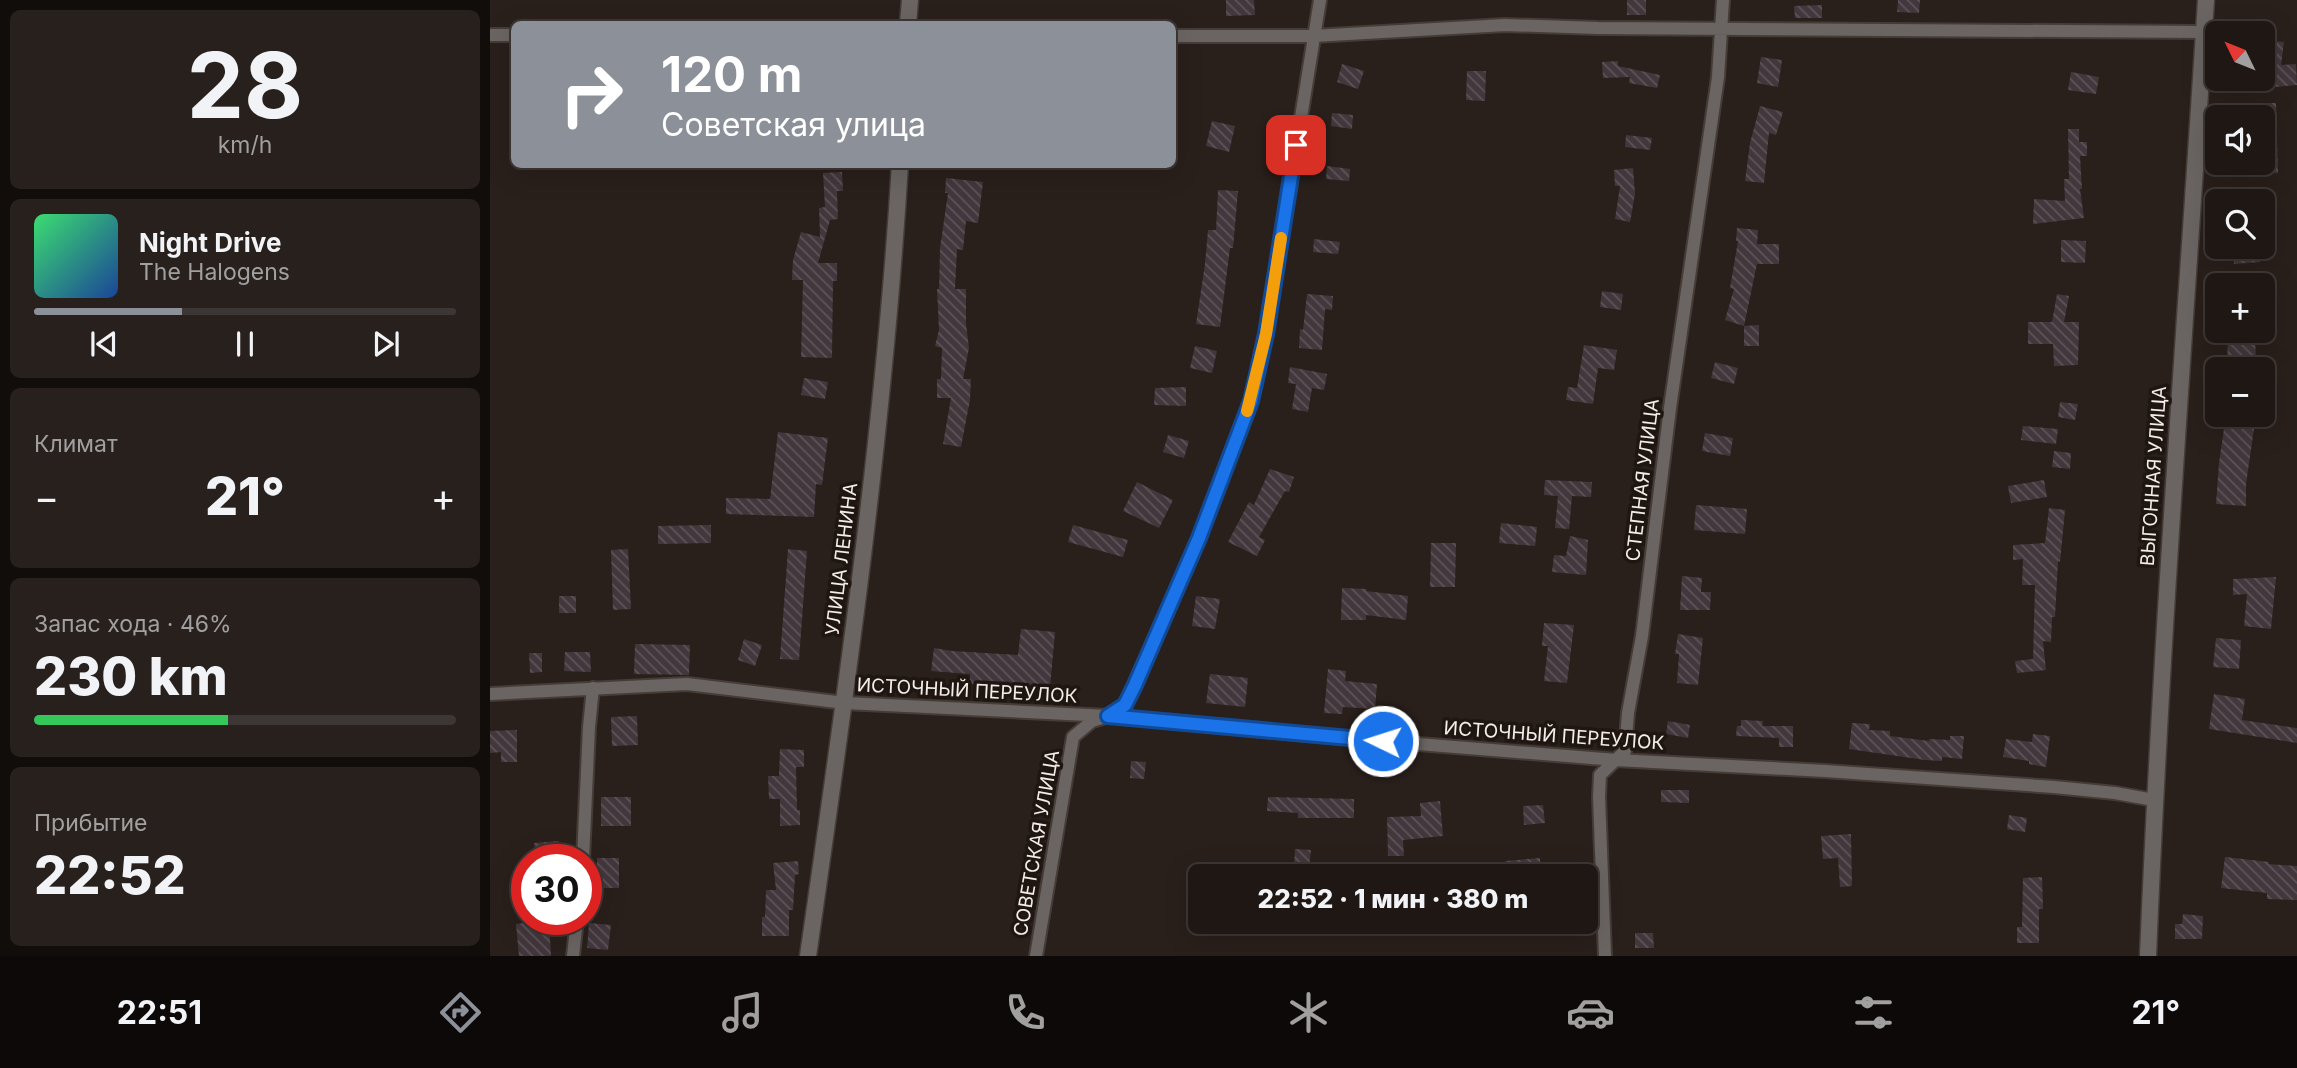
<!DOCTYPE html>
<html lang="ru">
<head>
<meta charset="utf-8">
<style>
  :root { --surface:#1f1714; --page:#27201d; --text:#f1f3f6; --muted:#a19fa0; --line:#3c3634; --accent:#8c9099 }
  body { margin:0; font-family:Inter,sans-serif; background:var(--page); color:var(--text); height:100vh; display:flex; flex-direction:column; font-size:26px; white-space:nowrap }
  * { box-sizing:border-box; margin:0 }
  p { font-size:23px; color:var(--muted) }
  .icon { flex:none; width:38px; height:38px; fill:none; stroke:currentColor; stroke-width:2; stroke-linecap:round; stroke-linejoin:round }
  .map { position:relative; flex:1; overflow:hidden }
  .drawer { display:flex; flex-direction:column; gap:10px; padding:10px; background:#110d0b; width:490px }
  .drawer>* { flex:none }
  .hud { position:absolute; left:21px; top:21px; width:665px; height:147px; border-radius:10px; box-shadow:0 7px 28px #0002,0 0 0 2px var(--line); background:#8c9099; color:#fff; overflow:hidden }
  .needle { width:46px; rotate:313deg }
  .controls { position:absolute; left:1715px; top:21px; display:grid; gap:14px }
  .controls a { display:grid; place-items:center; width:70px; height:70px; border-radius:10px; background:var(--surface); box-shadow:0 7px 28px #0002,0 0 0 2px var(--line); font-size:35px }
  .speed { position:absolute; left:21px; top:844px; display:flex; gap:14px; font-size:35px; font-weight:700; text-align:center }
  .speed>* { display:grid; place-content:center; width:91px; height:91px; border-radius:50%; background:var(--surface); box-shadow:0 7px 28px #0002,0 0 0 2px var(--line); line-height:1 }
  .speed .limit { border:10px solid #d22; background:#fff; color:#111 }
  .pin { position:absolute; display:grid; place-items:center; width:60px; height:60px; color:#fff; margin:-30px; border-radius:14px; box-shadow:0 4px 10px #0006 }
  .me { position:absolute; width:77px; margin:-38px; rotate:274deg; stroke-linejoin:round; filter:drop-shadow(0 0 5px #0008) }
  .turn { display:flex; align-items:center; gap:24px; height:147px; padding:0 35px; font-size:32px }
  .turn .icon { width:91px; height:91px; stroke-width:2.5 }
  .turn b { display:block; font-size:49px; line-height:60px }
  .big { font-size:52px; font-weight:800; line-height:1.1 }
  .drawer .tile { flex:1; display:flex; flex-direction:column; justify-content:center; gap:10px; min-width:0; padding:0 24px; border-radius:10px; background:var(--page) }
  .drawer .dial { align-items:center; gap:0 }
  .dial b { font-size:91px; line-height:1 }
  .song { display:flex; align-items:center; gap:21px }
  .cover { width:84px; height:84px; border-radius:10px; background:linear-gradient(135deg,hsl(140 70% 55%),hsl(220 70% 35%)) }
  .played { height:7px; border-radius:4px; background:linear-gradient(90deg,var(--accent) 35%,var(--line) 35%) }
  .keys { display:flex; justify-content:space-around; direction:ltr }
  .heat { display:flex; justify-content:space-between; align-items:center; font-size:38px; direction:ltr }
  .charge { height:10px; border-radius:5px; background:linear-gradient(90deg,#34c759 46%,var(--line) 0) }
  .trip { position:absolute; left:698px; top:864px; width:410px; height:70px; border-radius:10px; background:var(--surface); box-shadow:0 7px 28px #0002,0 0 0 2px var(--line); font-weight:800; line-height:70px; text-align:center }
  .menu { display:flex; height:112px; justify-content:space-around; align-items:center; background:#0c0908; color:var(--muted) }
  .menu .icon { width:49px; height:49px }
  .menu .selected { color:var(--accent) }
  .menu b { font-size:32px; color:var(--text) }
  main { display:flex; flex:1; min-height:0 }
  .map>svg:first-child { display:block }
</style>
</head>
<body>
<main>
<section class="drawer">
<div class="tile dial"><b>28</b><p>km/h</p></div>
<div class="tile">
<div class="song"><i class="cover"></i><div><b>Night Drive</b><p>The Halogens</p></div></div>
<div class="played"></div>
<div class="keys"><svg class="icon" aria-label="previous" viewBox="0 0 24 24"><path d="M18 5L8 12l10 7zM5 5v14"/></svg><svg class="icon" aria-label="pause" viewBox="0 0 24 24"><path d="M8 5v14M16 5v14"/></svg><svg class="icon" aria-label="next" viewBox="0 0 24 24"><path d="M6 5l10 7-10 7zM19 5v14"/></svg></div>
</div>
<div class="tile"><p>Климат</p>
<div class="heat"><a>−</a><b class="big">21°</b><a>+</a></div>
</div>
<div class="tile"><p>Запас хода · 46%</p><b class="big">230 km</b><div class="charge"></div></div>
<div class="tile"><p>Прибытие</p><b class="big">22:52</b></div>
</section>
<div class="map">
<svg width="1807" height="956" viewBox="0 0 1807 956">
  <defs>
    <pattern id="building-back-hatch" width="6" height="6" patternUnits="userSpaceOnUse" patternTransform="scale(1.75)"><rect width="6" height="6" fill="#42373c"/><path d="M-1 5l2 2M0 0l6 6M5-1l2 2" fill="none" stroke="#5e5458"/></pattern>
  </defs>
  <rect width="100%" height="100%" fill="#291f1b"/>
  <path fill="url(#building-back-hatch)" d="M 736,0 L 764,0 L 765,15 L 736,16 Z
    M 1137,0 L 1156,0 L 1156,15 L 1137,15 Z
    M 1408,0 L 1430,0 L 1429,13 L 1407,12 Z
    M 1332,5 L 1332,18 L 1305,18 L 1304,6 Z
    M 1773,40 L 1794,42 L 1791,65 L 1806,64 L 1807,85 L 1776,88 Z
    M 1271,57 L 1292,60 L 1288,87 L 1267,83 Z
    M 1128,61 L 1128,66 L 1170,75 L 1167,88 L 1139,83 L 1140,77 L 1113,78 L 1112,62 Z
    M 852,64 L 874,71 L 868,89 L 847,82 Z
    M 977,71 L 996,71 L 995,101 L 976,100 Z
    M 1581,72 L 1609,77 L 1606,94 L 1578,90 Z
    M 1753,103 L 1786,103 L 1788,173 L 1773,173 L 1773,117 L 1754,117 Z
    M 1270,106 L 1293,112 L 1286,135 L 1279,133 L 1274,183 L 1255,181 L 1260,143 Z
    M 842,113 L 863,115 L 862,129 L 841,126 Z
    M 722,121 L 745,126 L 739,152 L 716,146 Z
    M 1578,129 L 1589,129 L 1589,142 L 1597,142 L 1597,156 L 1590,156 L 1592,189 L 1590,189 L 1594,218 L 1543,224 L 1544,199 L 1575,201 L 1574,179 L 1579,179 Z
    M 1136,135 L 1162,138 L 1160,150 L 1135,147 Z
    M 837,166 L 860,169 L 859,181 L 836,179 Z
    M 1143,168 L 1145,194 L 1140,222 L 1125,219 L 1130,186 L 1125,186 L 1124,170 Z
    M 352,172 L 353,191 L 347,191 L 348,219 L 340,220 L 328,263 L 347,263 L 347,281 L 343,281 L 342,358 L 311,357 L 313,280 L 302,280 L 303,260 L 311,232 L 330,237 L 329,208 L 335,207 L 333,173 Z
    M 456,178 L 493,182 L 488,223 L 476,221 L 473,250 L 467,249 L 465,289 L 476,289 L 476,324 L 479,348 L 473,379 L 481,379 L 480,400 L 471,447 L 453,444 L 461,398 L 447,398 L 447,379 L 451,379 L 452,348 L 445,346 L 449,330 L 447,289 L 449,289 L 450,248 L 458,193 L 455,193 Z
    M 728,190 L 748,191 L 743,248 L 740,248 L 730,327 L 706,324 L 715,264 L 718,230 L 726,230 Z
    M 1247,228 L 1268,230 L 1267,244 L 1289,244 L 1289,264 L 1267,264 L 1254,326 L 1235,320 L 1244,289 L 1240,288 L 1248,241 L 1246,241 Z
    M 824,239 L 850,242 L 848,254 L 823,252 Z
    M 1571,240 L 1596,241 L 1595,263 L 1571,262 Z
    M 1743,247 L 1768,247 L 1770,262 L 1744,264 Z
    M 1112,291 L 1133,294 L 1131,310 L 1110,307 Z
    M 817,294 L 843,296 L 842,310 L 835,309 L 832,350 L 809,348 L 810,329 L 813,330 Z
    M 1567,294 L 1579,296 L 1574,322 L 1589,322 L 1588,365 L 1564,366 L 1563,344 L 1538,344 L 1538,322 L 1562,322 Z
    M 1269,325 L 1269,346 L 1254,346 L 1254,326 Z
    M 1738,331 L 1765,331 L 1766,368 L 1737,369 Z
    M 1094,345 L 1127,350 L 1124,370 L 1108,368 L 1103,404 L 1076,400 L 1078,387 L 1087,388 Z
    M 705,346 L 727,351 L 722,373 L 700,368 Z
    M 1225,362 L 1248,368 L 1244,384 L 1221,378 Z
    M 800,367 L 837,374 L 834,390 L 822,388 L 818,412 L 802,409 L 806,384 L 798,383 Z
    M 314,378 L 338,382 L 335,399 L 311,395 Z
    M 696,387 L 696,406 L 664,405 L 665,388 Z
    M 1570,402 L 1588,404 L 1585,420 L 1568,417 Z
    M 1736,415 L 1766,415 L 1756,484 L 1756,506 L 1726,504 L 1729,463 Z
    M 1533,426 L 1568,429 L 1566,444 L 1531,440 Z
    M 288,432 L 338,438 L 332,485 L 326,484 L 324,517 L 236,514 L 236,498 L 280,499 Z
    M 1215,433 L 1243,438 L 1240,456 L 1212,451 Z
    M 678,435 L 699,441 L 694,458 L 673,452 Z
    M 1564,451 L 1581,453 L 1580,469 L 1562,467 Z
    M 780,469 L 804,477 L 799,492 L 795,491 L 769,537 L 775,540 L 767,556 L 738,542 L 759,502 L 764,505 Z
    M 1055,480 L 1102,482 L 1101,497 L 1082,496 L 1079,529 L 1065,528 L 1068,496 L 1054,495 Z
    M 1554,480 L 1557,497 L 1521,503 L 1518,486 Z
    M 647,482 L 683,500 L 669,528 L 633,511 Z
    M 1206,505 L 1257,509 L 1255,534 L 1204,530 Z
    M 1559,508 L 1575,510 L 1570,562 L 1568,561 L 1565,617 L 1562,617 L 1561,642 L 1553,641 L 1556,670 L 1527,673 L 1525,661 L 1543,659 L 1545,585 L 1532,585 L 1533,559 L 1523,560 L 1523,545 L 1555,543 Z
    M 1011,523 L 1047,527 L 1045,546 L 1009,543 Z
    M 221,525 L 221,543 L 168,544 L 168,526 Z
    M 583,525 L 638,540 L 633,557 L 578,542 Z
    M 1080,536 L 1098,540 L 1096,575 L 1062,572 L 1064,555 L 1076,556 Z
    M 941,543 L 966,543 L 965,587 L 940,587 Z
    M 138,549 L 141,609 L 123,610 L 121,550 Z
    M 298,549 L 317,551 L 309,660 L 290,659 Z
    M 1192,576 L 1212,578 L 1211,592 L 1221,592 L 1220,610 L 1190,610 Z
    M 1786,577 L 1781,629 L 1754,626 L 1757,594 L 1743,595 L 1743,579 Z
    M 852,588 L 877,589 L 876,591 L 918,596 L 916,620 L 876,615 L 876,620 L 851,620 Z
    M 69,596 L 86,596 L 86,613 L 69,613 Z
    M 706,596 L 730,599 L 725,629 L 702,626 Z
    M 1054,623 L 1084,625 L 1077,683 L 1054,681 L 1058,646 L 1052,646 Z
    M 531,629 L 565,632 L 560,688 L 480,684 L 480,674 L 441,671 L 444,648 L 462,651 L 528,655 Z
    M 1188,634 L 1213,638 L 1208,685 L 1187,683 L 1189,654 L 1185,654 Z
    M 1726,638 L 1751,640 L 1749,669 L 1723,667 Z
    M 254,639 L 272,645 L 265,666 L 248,660 Z
    M 145,644 L 200,645 L 199,675 L 144,674 Z
    M 75,652 L 100,652 L 101,672 L 74,671 Z
    M 39,653 L 52,653 L 52,672 L 40,673 Z
    M 838,669 L 856,671 L 855,681 L 887,684 L 885,709 L 853,707 L 852,714 L 834,713 Z
    M 720,674 L 758,678 L 755,707 L 716,703 Z
    M 1724,694 L 1755,699 L 1752,720 L 1807,728 L 1807,743 L 1719,729 Z
    M 147,716 L 148,745 L 122,746 L 121,717 Z
    M 1251,720 L 1273,721 L 1272,726 L 1303,726 L 1303,747 L 1289,747 L 1289,738 L 1246,736 L 1247,726 L 1251,726 Z
    M 1178,721 L 1200,725 L 1198,738 L 1176,734 Z
    M 1362,723 L 1380,724 L 1379,730 L 1400,731 L 1400,736 L 1439,741 L 1439,739 L 1460,740 L 1460,736 L 1474,736 L 1472,759 L 1452,757 L 1452,761 L 1435,760 L 1359,749 Z
    M 27,730 L 27,762 L 11,762 L 11,752 L 0,753 L 0,731 Z
    M 1543,734 L 1560,736 L 1556,767 L 1539,764 L 1539,761 L 1513,757 L 1516,739 L 1542,742 Z
    M 290,749 L 314,750 L 314,767 L 306,767 L 307,810 L 310,810 L 310,825 L 290,826 L 290,799 L 279,799 L 278,776 L 289,776 Z
    M 641,761 L 656,762 L 654,779 L 640,778 Z
    M 1171,790 L 1199,790 L 1199,803 L 1171,802 Z
    M 111,797 L 141,797 L 141,826 L 111,826 Z
    M 778,797 L 864,799 L 864,818 L 808,818 L 808,813 L 777,811 Z
    M 950,801 L 953,836 L 913,840 L 914,856 L 898,856 L 897,817 L 931,816 L 930,803 Z
    M 1053,805 L 1055,823 L 1034,825 L 1033,806 Z
    M 1519,815 L 1537,818 L 1535,832 L 1517,829 Z
    M 1361,834 L 1362,886 L 1350,887 L 1348,858 L 1333,859 L 1331,836 Z
    M 69,841 L 70,859 L 46,859 L 44,843 Z
    M 805,849 L 821,850 L 819,868 L 804,867 Z
    M 1735,857 L 1779,862 L 1778,864 L 1807,866 L 1807,900 L 1777,899 L 1777,893 L 1731,888 Z
    M 107,858 L 129,858 L 129,888 L 107,888 Z
    M 1050,858 L 1051,875 L 1017,877 L 1015,861 Z
    M 308,861 L 309,874 L 305,875 L 303,910 L 299,910 L 299,936 L 272,936 L 272,917 L 275,917 L 276,890 L 286,890 L 283,863 Z
    M 1552,877 L 1553,909 L 1549,909 L 1549,943 L 1527,943 L 1527,927 L 1532,927 L 1533,878 Z
    M 1693,914 L 1713,916 L 1712,939 L 1685,939 L 1685,924 L 1692,924 Z
    M 59,920 L 61,956 L 29,956 L 26,924 Z
    M 99,923 L 121,925 L 118,950 L 97,948 Z
    M 1145,933 L 1163,933 L 1164,948 L 1145,948 Z"/>
  <g fill="none" stroke-linecap="round" stroke-linejoin="round">
    <g stroke="#453c38" stroke-width="16">
      <path id="minor" d="M 0,35 L 24,35
        M 682,36 L 823,36 L 1015,25 L 1108,28 L 1714,32
        M 0,694 L 197,684 L 355,703 L 618,716 L 817,735 L 1126,760 L 1335,771 L 1564,787 L 1625,793 L 1664,800
        M 93,859 L 99,727 L 103,688
        M 83,956 L 87,919
        M 546,956 L 583,737 L 602,721 L 618,716 L 635,705 L 709,538 L 761,401 L 776,334 L 830,0
        M 1115,956 L 1109,797 L 1110,775 L 1135,751 L 1138,713 L 1152,636 L 1180,408 L 1228,77 L 1233,0"/>
    </g>
    <g stroke="#453c38" stroke-width="19">
      <path id="tertiary" d="M 418,24 L 420,0
        M 318,956 C 356,693 394,430 410,164
        M 1658,956 C 1671,637 1696,319 1716,0"/>
    </g>
    <use href="#minor" stroke="#6a6562" stroke-width="12"/>
    <use href="#tertiary" stroke="#6a6562" stroke-width="16"/>
  </g>
  <g fill="none" stroke-linecap="round" stroke-linejoin="round">
    <g stroke="#114b97" stroke-width="18">
      <path id="route" d="M 806,145 L 776,334 L 761,401 L 709,538 L 645,685 L 635,705 L 618,716 L 893,741"/>
    </g>
    <use href="#route" stroke="#1a73e8" stroke-width="12"/>
    <path stroke="#f59e0b" stroke-width="12" d="M 757,411 L 776,334 L 791,238"/>
  </g>
  <g text-anchor="middle" stroke-width="7" stroke-linejoin="round" paint-order="stroke">
    <g font-size="19" fill="#f3edea" stroke="#1f1612">
      <text transform="translate(1663 476) rotate(-86)" y="7">ВЫГОННАЯ УЛИЦА</text>
      <text transform="translate(1152 480) rotate(-83)" y="7">СТЕПНАЯ УЛИЦА</text>
      <text transform="translate(351 559) rotate(-83)" y="7">УЛИЦА ЛЕНИНА</text>
      <text transform="translate(477 690) rotate(3)" y="7">ИСТОЧНЫЙ ПЕРЕУЛОК</text>
      <text transform="translate(1064 735) rotate(4)" y="7">ИСТОЧНЫЙ ПЕРЕУЛОК</text>
      <text transform="translate(546 843) rotate(-80)" y="7">СОВЕТСКАЯ УЛИЦА</text>
    </g>
  </g>
</svg>
<div class="controls">
<a><svg class="needle" viewBox="-14 -14 28 28"><path d="M0-13l5 13h-10z" fill="#e53935"/><path d="M0 13l5-13h-10z" fill="#a19fa0"/></svg></a>
<a><svg class="icon" aria-label="sound" viewBox="0 0 24 24"><path d="M4 9h4l5-4v14l-5-4H4zM17 9q2 3 0 6"/></svg></a>
<a><svg class="icon" aria-label="search" viewBox="0 0 24 24"><circle cx="10" cy="10" r="6"/><path d="M15 15l6 6"/></svg></a>
<a>+</a>
<a>−</a>
</div>
<div class="speed"><div class="limit">30</div></div>
<div class="pin" style="left:806px;top:145px;background:#d93025"><svg class="icon" aria-label="arrive" viewBox="0 0 24 24"><path d="M6 21V4h12l-3 4 3 4H6"/></svg></div>
<svg class="me" style="left:893px;top:741px" viewBox="-20 -20 40 40"><circle r="17" fill="#1a73e8" stroke="#fff" stroke-width="3"/><path d="M0-11L8 9 0 5-8 9z" fill="#fff"/></svg>
<div class="trip">22:52 · 1 мин · 380 m</div>
<div class="hud">
<div class="turn"><svg class="icon" aria-label="right" viewBox="0 0 24 24"><path d="M7 20v-9h11M14 6l5 5-5 5"/></svg><div><b>120 m</b>Советская улица</div></div>
</div>
</div>
</main>
<nav class="menu">
<b>22:51</b>
<svg class="icon selected" aria-label="directions" viewBox="0 0 24 24"><path d="M12 3l9 9-9 9-9-9zM9 14v-3h6M13 9l2 2-2 2"/></svg>
<svg class="icon" aria-label="music" viewBox="0 0 24 24"><path d="M9 18V5l10-2v13"/><circle cx="6" cy="18" r="3"/><circle cx="16" cy="16" r="3"/></svg>
<svg class="icon" aria-label="phone" viewBox="0 0 24 24"><path d="M5 4h4l2 5-3 2q2 4 5 5l2-3 5 2v4C11 20 4 13 5 4z"/></svg>
<svg class="icon" aria-label="climate" viewBox="0 0 24 24"><path d="M12 3v18M4 7l16 10M4 17L20 7"/></svg>
<svg class="icon" aria-label="car" viewBox="0 0 24 24"><path d="M5 17H2v-5l4-1 3-4h7l3 4 3 1v5h-3M9 17h6M6 11h13"/><circle cx="7" cy="17" r="2"/><circle cx="17" cy="17" r="2"/></svg>
<svg class="icon" aria-label="filters" viewBox="0 0 24 24"><path d="M4 7h16M4 17h16"/><circle cx="9" cy="7" r="2"/><circle cx="15" cy="17" r="2"/></svg>
<b>21°</b>
</nav>
</body>
</html>
